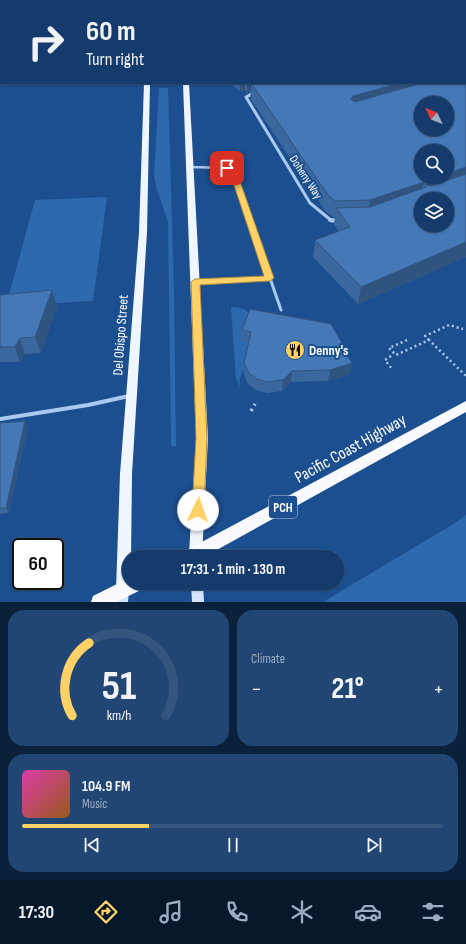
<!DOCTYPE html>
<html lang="en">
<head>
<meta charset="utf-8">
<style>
  :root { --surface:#143b6b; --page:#214673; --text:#f1f3f6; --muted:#9dadc1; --line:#33557e; --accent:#ffd166 }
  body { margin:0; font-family:"Sofia Sans Condensed",sans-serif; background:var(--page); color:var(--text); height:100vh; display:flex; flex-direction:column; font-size:15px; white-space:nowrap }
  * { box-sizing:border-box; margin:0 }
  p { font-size:13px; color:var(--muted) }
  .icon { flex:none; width:22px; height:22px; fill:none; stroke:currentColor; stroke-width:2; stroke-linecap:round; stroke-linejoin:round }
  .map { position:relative; height:602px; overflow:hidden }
  .details { display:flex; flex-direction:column; gap:8px; padding:8px; background:#0b203b; flex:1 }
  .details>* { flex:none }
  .banner { position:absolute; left:0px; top:0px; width:466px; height:84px; box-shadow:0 1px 3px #0004,0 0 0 1px var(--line); background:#143b6b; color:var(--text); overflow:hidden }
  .needle { width:26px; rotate:313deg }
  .controls { position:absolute; left:414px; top:96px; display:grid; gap:8px }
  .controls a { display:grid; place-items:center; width:40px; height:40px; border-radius:50%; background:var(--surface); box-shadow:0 1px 3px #0004,0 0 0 1px var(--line); font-size:20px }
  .speed { position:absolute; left:12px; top:538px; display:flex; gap:8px; font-size:20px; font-weight:700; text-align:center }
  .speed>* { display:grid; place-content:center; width:52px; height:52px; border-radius:50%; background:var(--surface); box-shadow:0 1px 3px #0004,0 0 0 1px var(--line); line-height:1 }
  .speed .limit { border:2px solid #111; border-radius:6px; background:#fff; color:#111 }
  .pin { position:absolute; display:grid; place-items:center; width:34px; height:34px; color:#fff; margin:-17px; border-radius:8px; box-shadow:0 2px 6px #0006 }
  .me { position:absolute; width:44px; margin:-22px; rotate:3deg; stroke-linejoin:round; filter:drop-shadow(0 0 3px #0008) }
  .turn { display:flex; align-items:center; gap:14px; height:84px; padding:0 20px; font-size:18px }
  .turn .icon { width:52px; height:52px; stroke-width:2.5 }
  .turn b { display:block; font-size:28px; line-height:34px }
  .big { font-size:30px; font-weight:700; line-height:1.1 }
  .details .card { flex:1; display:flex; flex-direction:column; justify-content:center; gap:6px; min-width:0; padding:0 14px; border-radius:16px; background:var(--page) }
  .details .dial { align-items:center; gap:0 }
  .dial svg { height:104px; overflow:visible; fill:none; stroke:var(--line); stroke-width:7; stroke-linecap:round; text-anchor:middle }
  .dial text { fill:var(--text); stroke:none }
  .song { display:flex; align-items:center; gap:12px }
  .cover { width:48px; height:48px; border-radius:6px; background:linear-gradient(135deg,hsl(320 70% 55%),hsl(30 70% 35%)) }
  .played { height:4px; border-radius:2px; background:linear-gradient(90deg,var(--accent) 30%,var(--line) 30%) }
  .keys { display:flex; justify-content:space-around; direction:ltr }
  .heat { display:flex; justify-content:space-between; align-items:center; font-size:22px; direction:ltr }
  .details .tiles { flex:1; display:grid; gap:8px; grid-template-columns:1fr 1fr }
  .card:last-child { grid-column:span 2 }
  .trip { position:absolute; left:122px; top:550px; width:222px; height:40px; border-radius:20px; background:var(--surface); box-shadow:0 1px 3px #0004,0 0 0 1px var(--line); font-weight:700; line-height:40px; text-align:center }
  .tabs { display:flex; height:64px; justify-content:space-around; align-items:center; background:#08182b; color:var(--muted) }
  .tabs .icon { width:28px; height:28px }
  .tabs .selected { color:var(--accent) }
  .tabs b { font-size:18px; color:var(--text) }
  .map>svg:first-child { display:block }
</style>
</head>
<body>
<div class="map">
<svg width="466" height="602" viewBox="0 0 466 602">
  <rect width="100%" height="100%" fill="#1b4f8f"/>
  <path fill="#2e69ad" d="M 159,88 L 168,88 L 174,292 L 176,446 L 171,446 L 168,222 L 156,187 L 154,175 Z
    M 107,197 L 93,301 L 6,306 L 35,200 Z
    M 231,307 C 238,308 246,307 250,315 C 249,331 250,347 246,363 C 244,372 238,376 240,387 L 236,379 Z
    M 466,515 L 466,602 L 323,602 L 450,526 Z"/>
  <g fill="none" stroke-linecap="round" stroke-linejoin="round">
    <path stroke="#a9c9ee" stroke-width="2.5" stroke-dasharray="2 3" stroke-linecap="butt" d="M 407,340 L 389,348 L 396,355 L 429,340 L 466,376
      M 429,340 L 425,336 L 449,325 L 463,329
      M 391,356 L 385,360 L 392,369"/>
    <path stroke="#a9c9ee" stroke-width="3.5" stroke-dasharray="2.5 4" stroke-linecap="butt" d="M 251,411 L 255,404"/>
    <path stroke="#a9c9ee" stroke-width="2.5" d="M 190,167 L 227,168 L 233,170 L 250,221"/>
    <path stroke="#a9c9ee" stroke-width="3" d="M 250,220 L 281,310
      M 197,282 L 270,278"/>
    <path stroke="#a9c9ee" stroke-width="4" d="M 0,419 L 88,405 L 129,396"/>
    <path stroke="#a9c9ee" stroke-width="2.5" d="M 248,96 L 255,91"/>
    <path stroke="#a9c9ee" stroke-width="3" d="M 250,95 L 246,97 L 310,203 L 332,221"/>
    <path stroke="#a9c9ee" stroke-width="4" d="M 330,220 L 340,221"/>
    <path fill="#d6e6fa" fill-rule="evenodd" d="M 191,583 L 203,583 L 204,602 L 192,602 Z
      M 123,584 L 127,586 L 129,590 L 128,602 L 116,602 L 119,586 Z"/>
    <path fill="#f0f6ff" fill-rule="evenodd" d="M 148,0 L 152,0 L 153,1 L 147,1 Z
      M 172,0 L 176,0 L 177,1 L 171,1 Z
      M 144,83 L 150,83 L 147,232 L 132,474 L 131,557 L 129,557 L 130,590 L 128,595 L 123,597 L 118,595 L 116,590 L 120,474 L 139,232 Z
      M 183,83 L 189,83 L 208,438 L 202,557 L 190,557 L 189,554 L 196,438 Z"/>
    <path fill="#f8faff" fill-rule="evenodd" d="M 466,401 L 466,412 L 204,557 L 181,557 L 183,552 Z
      M 129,578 L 129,583 L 145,583 L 143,589 L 116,602 L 91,602 L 93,596 Z"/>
  </g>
  <path fill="#3a679d" d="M 256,0 L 466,0 L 466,257 L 358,304 L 313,257 L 315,240 L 339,232 L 334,224 L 335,217 L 333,217 L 326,212 L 250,98 L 251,90 L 247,93 L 245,90 L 240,91 L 230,83 L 465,83 L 465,1 L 258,1 Z
    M 1,5 L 1,56 L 0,56 L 0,7 Z
    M 52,290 L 57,306 L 41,353 L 25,354 L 20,362 L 0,362 L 0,295 Z
    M 242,330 L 348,356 L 352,363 L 350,374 L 328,381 L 291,382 L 282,391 L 267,393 L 256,390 L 248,384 L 244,374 L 244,363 L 249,343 L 242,341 Z
    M 0,423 L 28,427 L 9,513 L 0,514 Z"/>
  <path fill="#305480" d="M 240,83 L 245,83 L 245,90 L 240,91 Z
    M 247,83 L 251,83 L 251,90 L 247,93 Z
    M 401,83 L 447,83 L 351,111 L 351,99 L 353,96 Z
    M 466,167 L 466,179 L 423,199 L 427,183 L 429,180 L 438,177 L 447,177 L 447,174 Z
    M 424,182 L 420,198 L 367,217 L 370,200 Z
    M 466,242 L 466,257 L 358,304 L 361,287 Z
    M 52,290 L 57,306 L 41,353 L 35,337 Z
    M 20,338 L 25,354 L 20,362 L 15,347 Z
    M 352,363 L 350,374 L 328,381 L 330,370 Z
    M 292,371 L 291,382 L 282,391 L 283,380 Z
    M 25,421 L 28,427 L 9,513 L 6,508 Z"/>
  <path fill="#4478b7" stroke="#305480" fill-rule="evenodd" d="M 4,0 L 62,0 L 62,1 L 3,1 Z
    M 274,0 L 466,0 L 466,74 L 465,74 L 465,1 L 275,1 Z
    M 1,5 L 1,46 L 0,46 L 0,7 Z
    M 465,79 L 466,79 L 466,167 L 447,174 L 447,151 L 421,151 L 421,177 L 438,177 L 429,180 L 427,183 L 424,182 L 370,200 L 335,201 L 328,195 L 251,83 L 401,83 L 353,96 L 351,99 L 355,102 L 422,83 L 465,83 ZM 421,103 L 447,103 L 447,129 L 421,129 Z
    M 466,174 L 466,242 L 361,287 L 315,240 L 350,227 L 336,208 L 370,207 L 426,187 L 428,185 L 431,186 ZM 421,199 L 447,199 L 447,225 L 421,225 Z
    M 52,290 L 35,337 L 20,338 L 15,347 L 0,347 L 0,295 Z
    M 250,309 L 331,324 L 348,353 L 346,354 L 352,363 L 330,370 L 292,371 L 283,380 L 268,382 L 257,379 L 249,373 L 244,363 L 251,332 L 242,330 Z
    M 25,421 L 6,508 L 0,508 L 0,423 Z"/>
  <path fill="#ffd166" stroke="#a68842" d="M 224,166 L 230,166 L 236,170 L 274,278 L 270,281 L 200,285 L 207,438 L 204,510 L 203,514 L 198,516 L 194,514 L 192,510 L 196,438 L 191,282 L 195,279 L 264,276 L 230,173 L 230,171 L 224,169 Z"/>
  <defs>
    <g id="restaurant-disc" transform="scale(1)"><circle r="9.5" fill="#ffd166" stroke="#1b4f8f"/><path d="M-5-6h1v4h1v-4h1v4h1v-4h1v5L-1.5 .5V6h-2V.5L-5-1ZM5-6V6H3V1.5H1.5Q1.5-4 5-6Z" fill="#111"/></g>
  </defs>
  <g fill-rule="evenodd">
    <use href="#restaurant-disc" x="295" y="350"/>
  </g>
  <g text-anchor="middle" stroke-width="4" stroke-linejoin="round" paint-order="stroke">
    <g font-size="12" fill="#fff" stroke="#1b4f8f">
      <text transform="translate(306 177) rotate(57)" y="4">Doheny Way</text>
    </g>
    <rect fill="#1b4f8f" stroke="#bbcadd" stroke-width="1" x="269" y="496" width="28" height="22" rx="3"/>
    <g font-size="13" font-weight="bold" fill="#fff">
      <text x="283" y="512">PCH</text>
    </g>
    <g font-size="14" fill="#fff" stroke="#1b4f8f">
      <text transform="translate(120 335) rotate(-86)" y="5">Del Obispo Street</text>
    </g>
    <g font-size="14" font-weight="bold" fill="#fff" stroke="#1b4f8f" text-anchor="start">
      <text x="309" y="355">Denny's</text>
    </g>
    <g font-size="17" fill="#fff" stroke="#1b4f8f">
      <text transform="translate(350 448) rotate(-29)" y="6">Pacific Coast Highway</text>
    </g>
  </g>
</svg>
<div class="controls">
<a><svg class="needle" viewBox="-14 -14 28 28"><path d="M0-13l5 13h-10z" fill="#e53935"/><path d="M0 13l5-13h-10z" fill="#9dadc1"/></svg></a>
<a><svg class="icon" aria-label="search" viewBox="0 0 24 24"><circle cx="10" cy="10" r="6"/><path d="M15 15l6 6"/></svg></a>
<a><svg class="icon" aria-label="layers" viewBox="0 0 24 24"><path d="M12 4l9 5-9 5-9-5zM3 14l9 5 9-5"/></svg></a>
</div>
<div class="speed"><div class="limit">60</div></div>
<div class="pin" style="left:227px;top:168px;background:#d93025"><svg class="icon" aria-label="arrive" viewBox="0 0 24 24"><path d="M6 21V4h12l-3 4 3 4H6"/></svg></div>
<svg class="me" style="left:198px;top:510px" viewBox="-20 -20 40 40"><circle r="19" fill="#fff"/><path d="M0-13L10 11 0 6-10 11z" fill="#ffd166"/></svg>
<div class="trip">17:31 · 1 min · 130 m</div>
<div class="banner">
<div class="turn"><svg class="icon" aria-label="right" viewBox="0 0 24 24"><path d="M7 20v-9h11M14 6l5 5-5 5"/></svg><div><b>60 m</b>Turn right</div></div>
</div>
</div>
<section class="details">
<div class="tiles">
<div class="card dial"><svg viewBox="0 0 100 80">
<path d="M14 69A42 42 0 1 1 86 69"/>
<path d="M14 69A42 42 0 0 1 27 13" stroke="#ffd166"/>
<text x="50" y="56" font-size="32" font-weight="700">51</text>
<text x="50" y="72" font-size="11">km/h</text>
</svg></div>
<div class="card"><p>Climate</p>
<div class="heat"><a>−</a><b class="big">21°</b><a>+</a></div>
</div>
<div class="card">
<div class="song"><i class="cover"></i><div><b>104.9 FM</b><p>Music</p></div></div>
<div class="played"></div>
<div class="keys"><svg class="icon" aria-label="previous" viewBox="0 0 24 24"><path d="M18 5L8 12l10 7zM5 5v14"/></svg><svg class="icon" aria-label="pause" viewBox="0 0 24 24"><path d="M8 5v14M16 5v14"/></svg><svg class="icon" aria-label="next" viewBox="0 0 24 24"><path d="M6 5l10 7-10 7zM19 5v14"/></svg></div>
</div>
</div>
</section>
<nav class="tabs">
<b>17:30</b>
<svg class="icon selected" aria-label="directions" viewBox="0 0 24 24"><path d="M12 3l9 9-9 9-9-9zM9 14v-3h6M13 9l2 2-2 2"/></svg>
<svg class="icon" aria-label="music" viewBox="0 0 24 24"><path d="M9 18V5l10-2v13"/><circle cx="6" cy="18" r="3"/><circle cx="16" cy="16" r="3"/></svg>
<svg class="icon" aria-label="phone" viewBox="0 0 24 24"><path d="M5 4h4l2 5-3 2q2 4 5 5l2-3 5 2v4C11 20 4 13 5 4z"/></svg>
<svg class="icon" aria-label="climate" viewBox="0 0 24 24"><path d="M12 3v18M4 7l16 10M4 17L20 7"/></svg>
<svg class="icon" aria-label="car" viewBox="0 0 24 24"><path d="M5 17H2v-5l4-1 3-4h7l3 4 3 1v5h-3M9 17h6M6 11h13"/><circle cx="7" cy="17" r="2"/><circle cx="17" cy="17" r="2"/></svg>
<svg class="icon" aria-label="filters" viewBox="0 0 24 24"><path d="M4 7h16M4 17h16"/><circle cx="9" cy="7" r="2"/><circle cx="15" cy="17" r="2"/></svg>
</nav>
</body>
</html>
